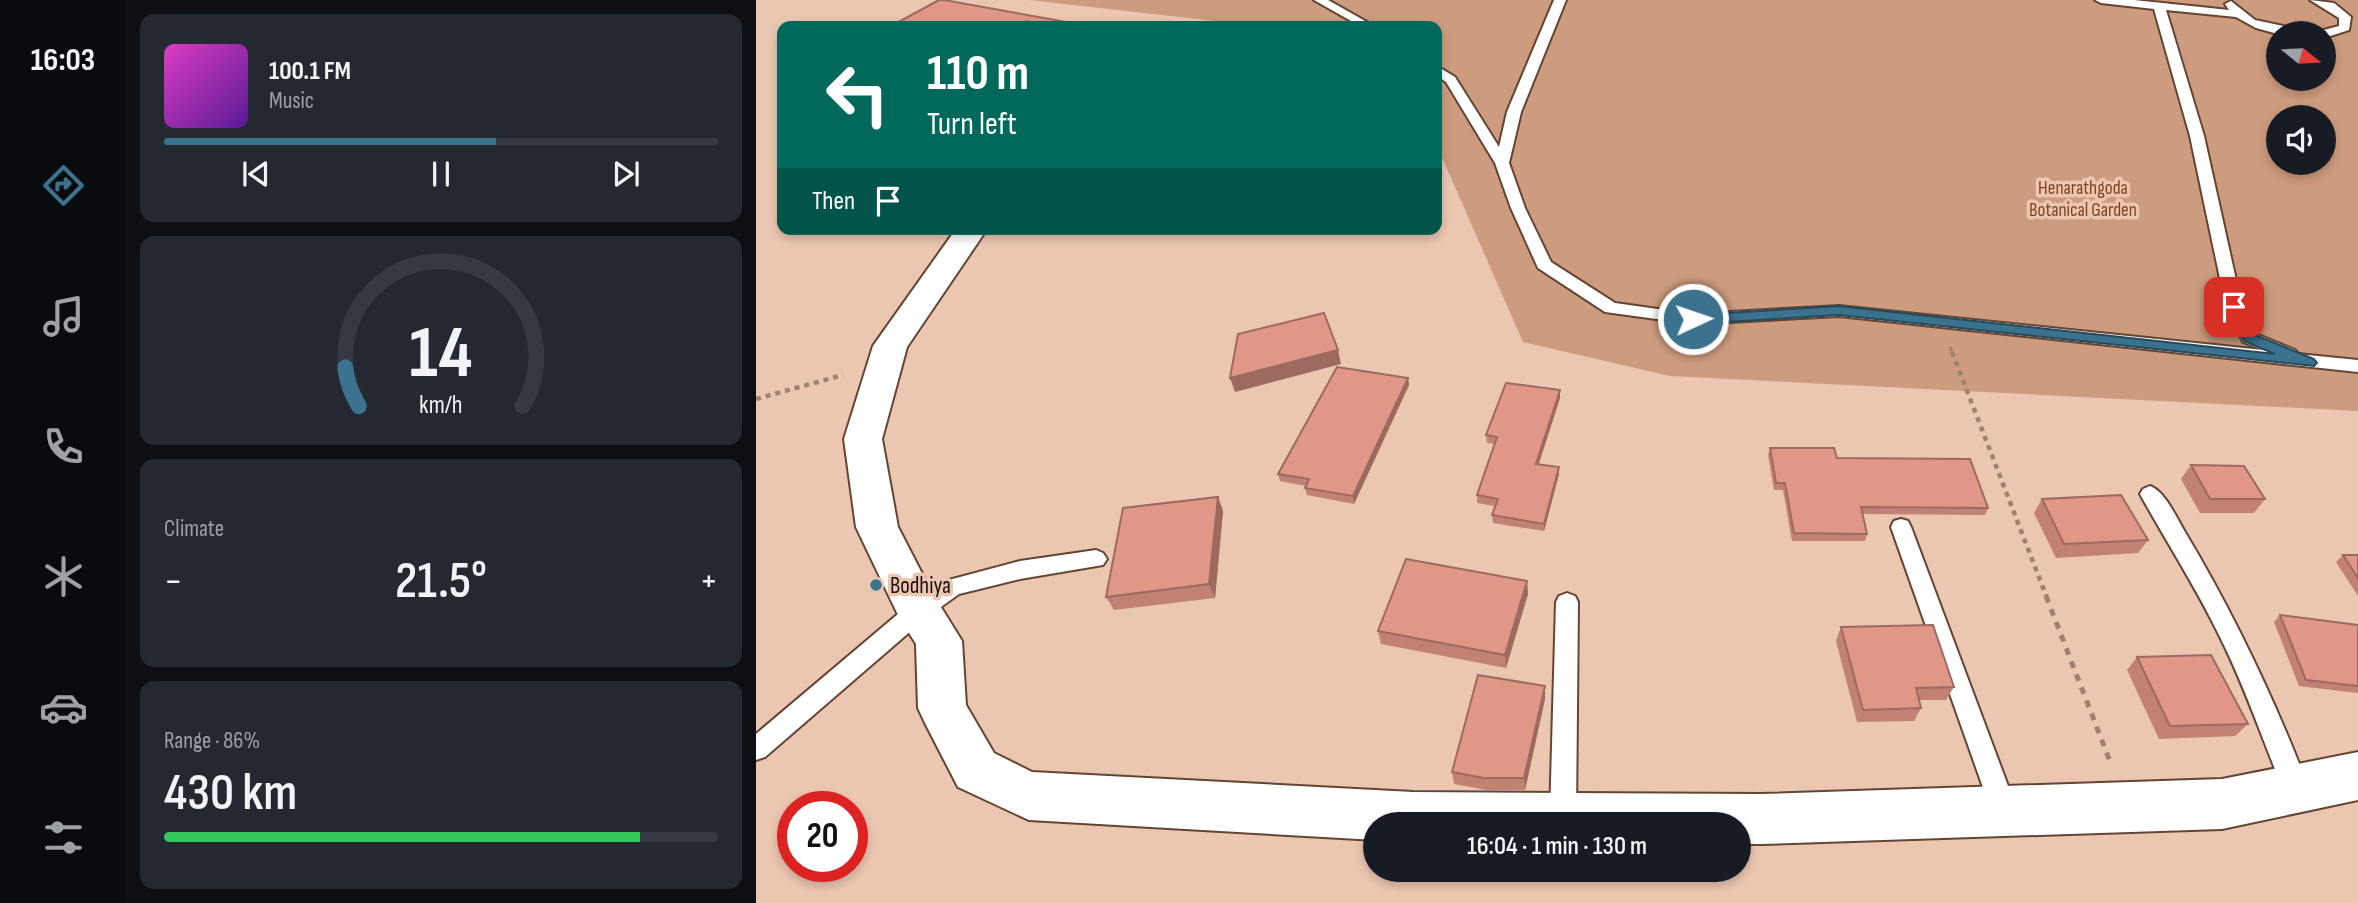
<!DOCTYPE html>
<html lang="en">
<head>
<meta charset="utf-8">
<style>
  :root { --surface:#171b24; --page:#242831; --text:#f1f3f6; --muted:#9ea1a6; --line:#363941; --accent:#3b728d }
  body { margin:0; font-family:"Sofia Sans Condensed",sans-serif; background:var(--page); color:var(--text); height:100vh; display:flex; flex-direction:column; font-size:26px; white-space:nowrap }
  * { box-sizing:border-box; margin:0 }
  p { font-size:23px; color:var(--muted) }
  .icon { flex:none; width:38px; height:38px; fill:none; stroke:currentColor; stroke-width:2; stroke-linecap:round; stroke-linejoin:round }
  .map { position:relative; flex:1; overflow:hidden }
  .details { display:flex; flex-direction:column; gap:14px; padding:14px; background:#0d0f14; width:630px }
  .details>* { flex:none }
  .hud { position:absolute; left:21px; top:21px; width:665px; height:214px; border-radius:14px; box-shadow:0 4px 10px #0003; background:#00695c; color:#fff; overflow:hidden }
  .needle { width:46px; rotate:108deg }
  .controls { position:absolute; left:1510px; top:21px; display:grid; gap:14px }
  .controls a { display:grid; place-items:center; width:70px; height:70px; border-radius:50%; background:var(--surface); box-shadow:0 4px 10px #0003; font-size:35px }
  .speed { position:absolute; left:21px; top:791px; display:flex; gap:14px; font-size:35px; font-weight:700; text-align:center }
  .speed>* { display:grid; place-content:center; width:91px; height:91px; border-radius:50%; background:var(--surface); box-shadow:0 4px 10px #0003; line-height:1 }
  .speed .limit { border:10px solid #d22; background:#fff; color:#111 }
  .pin { position:absolute; display:grid; place-items:center; width:60px; height:60px; color:#fff; margin:-30px; border-radius:14px; box-shadow:0 4px 10px #0006 }
  .me { position:absolute; width:77px; margin:-38px; rotate:87deg; stroke-linejoin:round; filter:drop-shadow(0 0 5px #0008) }
  .turn { display:flex; align-items:center; gap:24px; height:147px; padding:0 35px; font-size:32px }
  .turn .icon { width:91px; height:91px; stroke-width:2.5 }
  .turn b { display:block; font-size:49px; line-height:60px }
  .then { display:flex; align-items:center; height:66px; padding:0 35px; background:#0003; gap:14px; font-size:26px }
  .big { font-size:52px; font-weight:600; line-height:1.1 }
  .details .tile { flex:1; display:flex; flex-direction:column; justify-content:center; gap:10px; min-width:0; padding:0 24px; border-radius:14px; background:var(--page) }
  .details .dial { align-items:center; gap:0 }
  .dial svg { height:182px; overflow:visible; fill:none; stroke:var(--line); stroke-width:7; stroke-linecap:round; text-anchor:middle }
  .dial text { fill:var(--text); stroke:none }
  .song { display:flex; align-items:center; gap:21px }
  .cover { width:84px; height:84px; border-radius:10px; background:linear-gradient(135deg,hsl(310 70% 55%),hsl(270 70% 35%)) }
  .played { height:7px; border-radius:4px; background:linear-gradient(90deg,var(--accent) 60%,var(--line) 60%) }
  .keys { display:flex; justify-content:space-around; direction:ltr }
  .heat { display:flex; justify-content:space-between; align-items:center; font-size:38px; direction:ltr }
  .charge { height:10px; border-radius:5px; background:linear-gradient(90deg,#34c759 86%,var(--line) 0) }
  .trip { position:absolute; left:607px; top:812px; width:388px; height:70px; border-radius:35px; background:var(--surface); box-shadow:0 4px 10px #0003; font-weight:600; line-height:70px; text-align:center }
  main { display:flex; flex:1; min-height:0 }
  .tab-bar { display:flex; flex-direction:column; width:126px; justify-content:space-around; align-items:center; background:#090b0e; color:var(--muted) }
  .tab-bar .icon { width:49px; height:49px }
  .tab-bar .active { color:var(--accent) }
  .tab-bar b { font-size:32px; color:var(--text) }
  .map>svg:first-child { display:block }
</style>
</head>
<body>
<main>
<nav class="tab-bar">
<b>16:03</b>
<svg class="icon active" aria-label="directions" viewBox="0 0 24 24"><path d="M12 3l9 9-9 9-9-9zM9 14v-3h6M13 9l2 2-2 2"/></svg>
<svg class="icon" aria-label="music" viewBox="0 0 24 24"><path d="M9 18V5l10-2v13"/><circle cx="6" cy="18" r="3"/><circle cx="16" cy="16" r="3"/></svg>
<svg class="icon" aria-label="phone" viewBox="0 0 24 24"><path d="M5 4h4l2 5-3 2q2 4 5 5l2-3 5 2v4C11 20 4 13 5 4z"/></svg>
<svg class="icon" aria-label="climate" viewBox="0 0 24 24"><path d="M12 3v18M4 7l16 10M4 17L20 7"/></svg>
<svg class="icon" aria-label="car" viewBox="0 0 24 24"><path d="M5 17H2v-5l4-1 3-4h7l3 4 3 1v5h-3M9 17h6M6 11h13"/><circle cx="7" cy="17" r="2"/><circle cx="17" cy="17" r="2"/></svg>
<svg class="icon" aria-label="filters" viewBox="0 0 24 24"><path d="M4 7h16M4 17h16"/><circle cx="9" cy="7" r="2"/><circle cx="15" cy="17" r="2"/></svg>
</nav>
<section class="details">
<div class="tile">
<div class="song"><i class="cover"></i><div><b>100.1 FM</b><p>Music</p></div></div>
<div class="played"></div>
<div class="keys"><svg class="icon" aria-label="previous" viewBox="0 0 24 24"><path d="M18 5L8 12l10 7zM5 5v14"/></svg><svg class="icon" aria-label="pause" viewBox="0 0 24 24"><path d="M8 5v14M16 5v14"/></svg><svg class="icon" aria-label="next" viewBox="0 0 24 24"><path d="M6 5l10 7-10 7zM19 5v14"/></svg></div>
</div>
<div class="tile dial"><svg viewBox="0 0 100 80">
<path d="M14 69A42 42 0 1 1 86 69"/>
<path d="M14 69A42 42 0 0 1 8 52" stroke="#3b728d"/>
<text x="50" y="56" font-size="32" font-weight="700">14</text>
<text x="50" y="72" font-size="11">km/h</text>
</svg></div>
<div class="tile"><p>Climate</p>
<div class="heat"><a>−</a><b class="big">21.5°</b><a>+</a></div>
</div>
<div class="tile"><p>Range · 86%</p><b class="big">430 km</b><div class="charge"></div></div>
</section>
<div class="map">
<svg width="1602" height="903" viewBox="0 0 1602 903">
  <rect width="100%" height="100%" fill="#ebc6b1"/>
  <path fill="#cd9b7d" fill-rule="evenodd" d="M 273,0 L 1602,0 L 1602,411 L 914,376 L 767,342 L 681,146 L 681,26 L 503,26 ZM 1522,33 L 1568,33 L 1568,79 L 1522,79 ZM 1522,117 L 1568,117 L 1568,163 L 1522,163 Z"/>
  <g fill="none" stroke-linecap="round" stroke-linejoin="round">
    <g stroke="#644533" stroke-width="4">
      <path id="service" d="M 558,0 L 572,0 L 618,26 L 604,26 Z
        M 798,0 L 810,0 L 765,112 L 753,163 L 769,208 L 795,262 L 859,303 L 937,314 L 1083,306 L 1507,350 L 1487,342 L 1470,307 L 1434,136 L 1398,9 L 1345,3 L 1339,0 L 1378,0 L 1473,10 L 1469,4 L 1475,1 L 1499,20 L 1546,30 L 1548,33 L 1522,34 L 1500,28 L 1480,17 L 1410,10 L 1448,136 L 1486,307 L 1500,334 L 1539,350 L 1542,354 L 1602,360 L 1602,372 L 1083,316 L 937,324 L 849,312 L 782,268 L 755,208 L 739,163 L 690,82 L 681,76 L 681,66 L 699,77 L 743,147 L 751,112 Z
        M 1554,0 L 1578,3 L 1595,17 L 1593,30 L 1568,38 L 1568,33 L 1563,33 L 1564,31 L 1583,26 L 1583,18 Z
        M 1394,486 C 1409,491 1421,519 1429,532 C 1478,614 1519,700 1553,789 L 1549,798 L 1540,801 L 1531,798 C 1508,745 1491,691 1465,639 C 1441,589 1411,543 1384,494 L 1387,489 Z
        M 1145,519 L 1152,521 L 1155,527 L 1261,810 L 1257,819 L 1248,822 L 1239,819 L 1235,810 L 1135,527 L 1138,521 Z
        M 340,550 L 347,553 L 351,559 L 347,565 L 264,579 L 203,594 L 171,617 L 9,757 L 0,760 L 0,734 L 155,603 L 189,581 L 264,561 Z
        M 811,593 L 819,596 L 822,602 L 820,817 L 817,824 L 797,824 L 794,817 L 800,602 L 803,596 Z"/>
    </g>
    <g stroke="#644533" stroke-width="4">
      <path id="minor" d="M 200,229 L 231,229 L 151,347 L 126,439 L 142,527 L 175,591 L 206,641 L 210,705 L 238,753 L 276,772 L 657,792 L 1005,794 L 1466,779 L 1602,752 L 1602,800 L 1466,829 L 1005,844 L 984,844 L 984,824 L 620,824 L 620,840 L 273,820 L 202,787 L 169,723 L 162,708 L 160,644 L 143,617 L 100,527 L 88,439 L 117,346 Z"/>
    </g>
    <path stroke="#9e8272" stroke-width="3.5" stroke-dasharray="4.5 4.5" stroke-linecap="butt" d="M 1194,347 L 1196,353"/>
    <path stroke="#9e8272" stroke-width="4.5" stroke-dasharray="5 5" stroke-linecap="butt" d="M 1196,352 L 1291,598
      M 0,399 L 87,375"/>
    <path stroke="#9e8272" stroke-width="5" stroke-dasharray="7 7" stroke-linecap="butt" d="M 1290,596 L 1355,764"/>
    <use href="#service" fill="#fff" fill-rule="evenodd"/>
    <use href="#minor" fill="#fff" fill-rule="evenodd"/>
  </g>
  <path fill="#c18275" d="M 652,378 L 653,385 L 598,504 L 551,495 L 549,488 L 550,486 L 524,481 L 522,474 Z
    M 804,390 L 804,398 L 783,464 L 803,467 L 803,474 L 788,531 L 737,523 L 736,515 L 739,506 L 721,503 L 721,495 L 739,444 L 731,443 L 730,435 Z
    M 1014,448 L 1081,458 L 1232,508 L 1229,515 L 1106,514 L 1111,534 L 1109,541 L 1036,541 L 1027,490 L 1018,490 L 1012,455 Z
    M 1435,465 L 1509,499 L 1498,513 L 1444,513 L 1425,479 Z
    M 462,497 L 467,511 L 459,598 L 358,610 L 350,597 Z
    M 1286,499 L 1392,540 L 1382,553 L 1300,558 L 1278,513 Z
    M 1587,555 L 1602,555 L 1602,596 L 1580,562 Z
    M 771,581 L 772,594 L 750,668 L 625,644 L 622,631 Z
    M 1524,615 L 1602,625 L 1602,693 L 1543,686 L 1518,622 Z
    M 1085,627 L 1198,687 L 1190,700 L 1163,700 L 1165,708 L 1158,721 L 1101,722 L 1080,641 Z
    M 1381,657 L 1492,724 L 1479,736 L 1403,739 L 1371,670 Z
    M 789,699 L 769,790 L 730,790 L 698,784 L 696,772 Z"/>
  <path fill="#9d6a5f" d="M 271,21 L 273,26 L 263,26 Z
    M 582,350 L 585,364 L 479,392 L 474,378 Z
    M 652,378 L 653,385 L 598,504 L 597,496 Z
    M 804,390 L 804,398 L 780,471 L 780,464 Z
    M 803,467 L 803,474 L 788,531 L 788,524 Z
    M 462,497 L 467,511 L 459,598 L 453,584 Z
    M 771,581 L 772,594 L 750,668 L 749,655 Z
    M 789,686 L 789,699 L 769,790 L 768,778 Z"/>
  <path fill="#e09788" stroke="#9d6a5f" stroke-width="2" d="M 183,0 L 188,0 L 333,26 L 279,26 L 271,21 L 263,26 L 135,26 Z
    M 568,313 L 582,350 L 474,378 L 482,334 Z
    M 581,367 L 652,378 L 597,496 L 549,488 L 553,479 L 522,474 Z
    M 750,383 L 804,390 L 780,464 L 803,467 L 788,524 L 736,515 L 742,499 L 721,495 L 741,437 L 730,435 Z
    M 1014,448 L 1078,448 L 1081,458 L 1214,459 L 1232,508 L 1105,507 L 1111,534 L 1038,533 L 1029,483 L 1020,483 Z
    M 1435,465 L 1488,466 L 1509,499 L 1454,499 Z
    M 1365,495 L 1392,540 L 1308,544 L 1286,499 Z
    M 462,497 L 453,584 L 350,597 L 367,508 Z
    M 1587,555 L 1602,555 L 1602,578 Z
    M 650,559 L 771,581 L 749,655 L 622,631 Z
    M 1524,615 L 1602,625 L 1602,686 L 1550,680 Z
    M 1177,625 L 1198,687 L 1160,688 L 1165,708 L 1107,710 L 1085,627 Z
    M 1455,655 L 1492,724 L 1414,726 L 1381,657 Z
    M 722,675 L 789,686 L 768,778 L 728,778 L 696,772 Z"/>
  <path fill="#3b728d" stroke="#264a5c" stroke-width="2" d="M 1478,303 L 1485,307 L 1499,335 L 1558,359 L 1561,363 L 1558,366 L 1083,315 L 937,324 L 930,319 L 937,315 L 1083,306 L 1519,354 L 1488,341 L 1472,307 Z"/>
  <circle fill="#3b728d" stroke="#ebc6b1" stroke-width="2.5" cx="120" cy="585" r="7"/>
  <g text-anchor="middle" stroke-width="7" stroke-linejoin="round" paint-order="stroke">
    <g font-size="19" fill="#7f441b" stroke="#ebc6b1">
      <text x="1327" y="194">Henarathgoda<tspan x="1327" dy="22">Botanical Garden</tspan></text>
    </g>
    <g font-size="23" fill="#1c0f08" stroke="#ebc6b1" text-anchor="start">
      <text x="134" y="593">Bodhiya</text>
    </g>
  </g>
</svg>
<div class="controls">
<a><svg class="needle" viewBox="-14 -14 28 28"><path d="M0-13l5 13h-10z" fill="#e53935"/><path d="M0 13l5-13h-10z" fill="#9ea1a6"/></svg></a>
<a><svg class="icon" aria-label="sound" viewBox="0 0 24 24"><path d="M4 9h4l5-4v14l-5-4H4zM17 9q2 3 0 6"/></svg></a>
</div>
<div class="speed"><div class="limit">20</div></div>
<div class="pin" style="left:1478px;top:307px;background:#d93025"><svg class="icon" aria-label="arrive" viewBox="0 0 24 24"><path d="M6 21V4h12l-3 4 3 4H6"/></svg></div>
<svg class="me" style="left:937px;top:319px" viewBox="-20 -20 40 40"><circle r="17" fill="#3b728d" stroke="#fff" stroke-width="3"/><path d="M0-11L8 9 0 5-8 9z" fill="#fff"/></svg>
<div class="trip">16:04 · 1 min · 130 m</div>
<div class="hud">
<div class="turn"><svg class="icon" aria-label="left" viewBox="0 0 24 24"><path d="M17 20v-9H6M10 6l-5 5 5 5"/></svg><div><b>110 m</b>Turn left</div></div>
<div class="then">Then<svg class="icon" aria-label="arrive" viewBox="0 0 24 24"><path d="M6 21V4h12l-3 4 3 4H6"/></svg></div>
</div>
</div>
</main>
</body>
</html>
